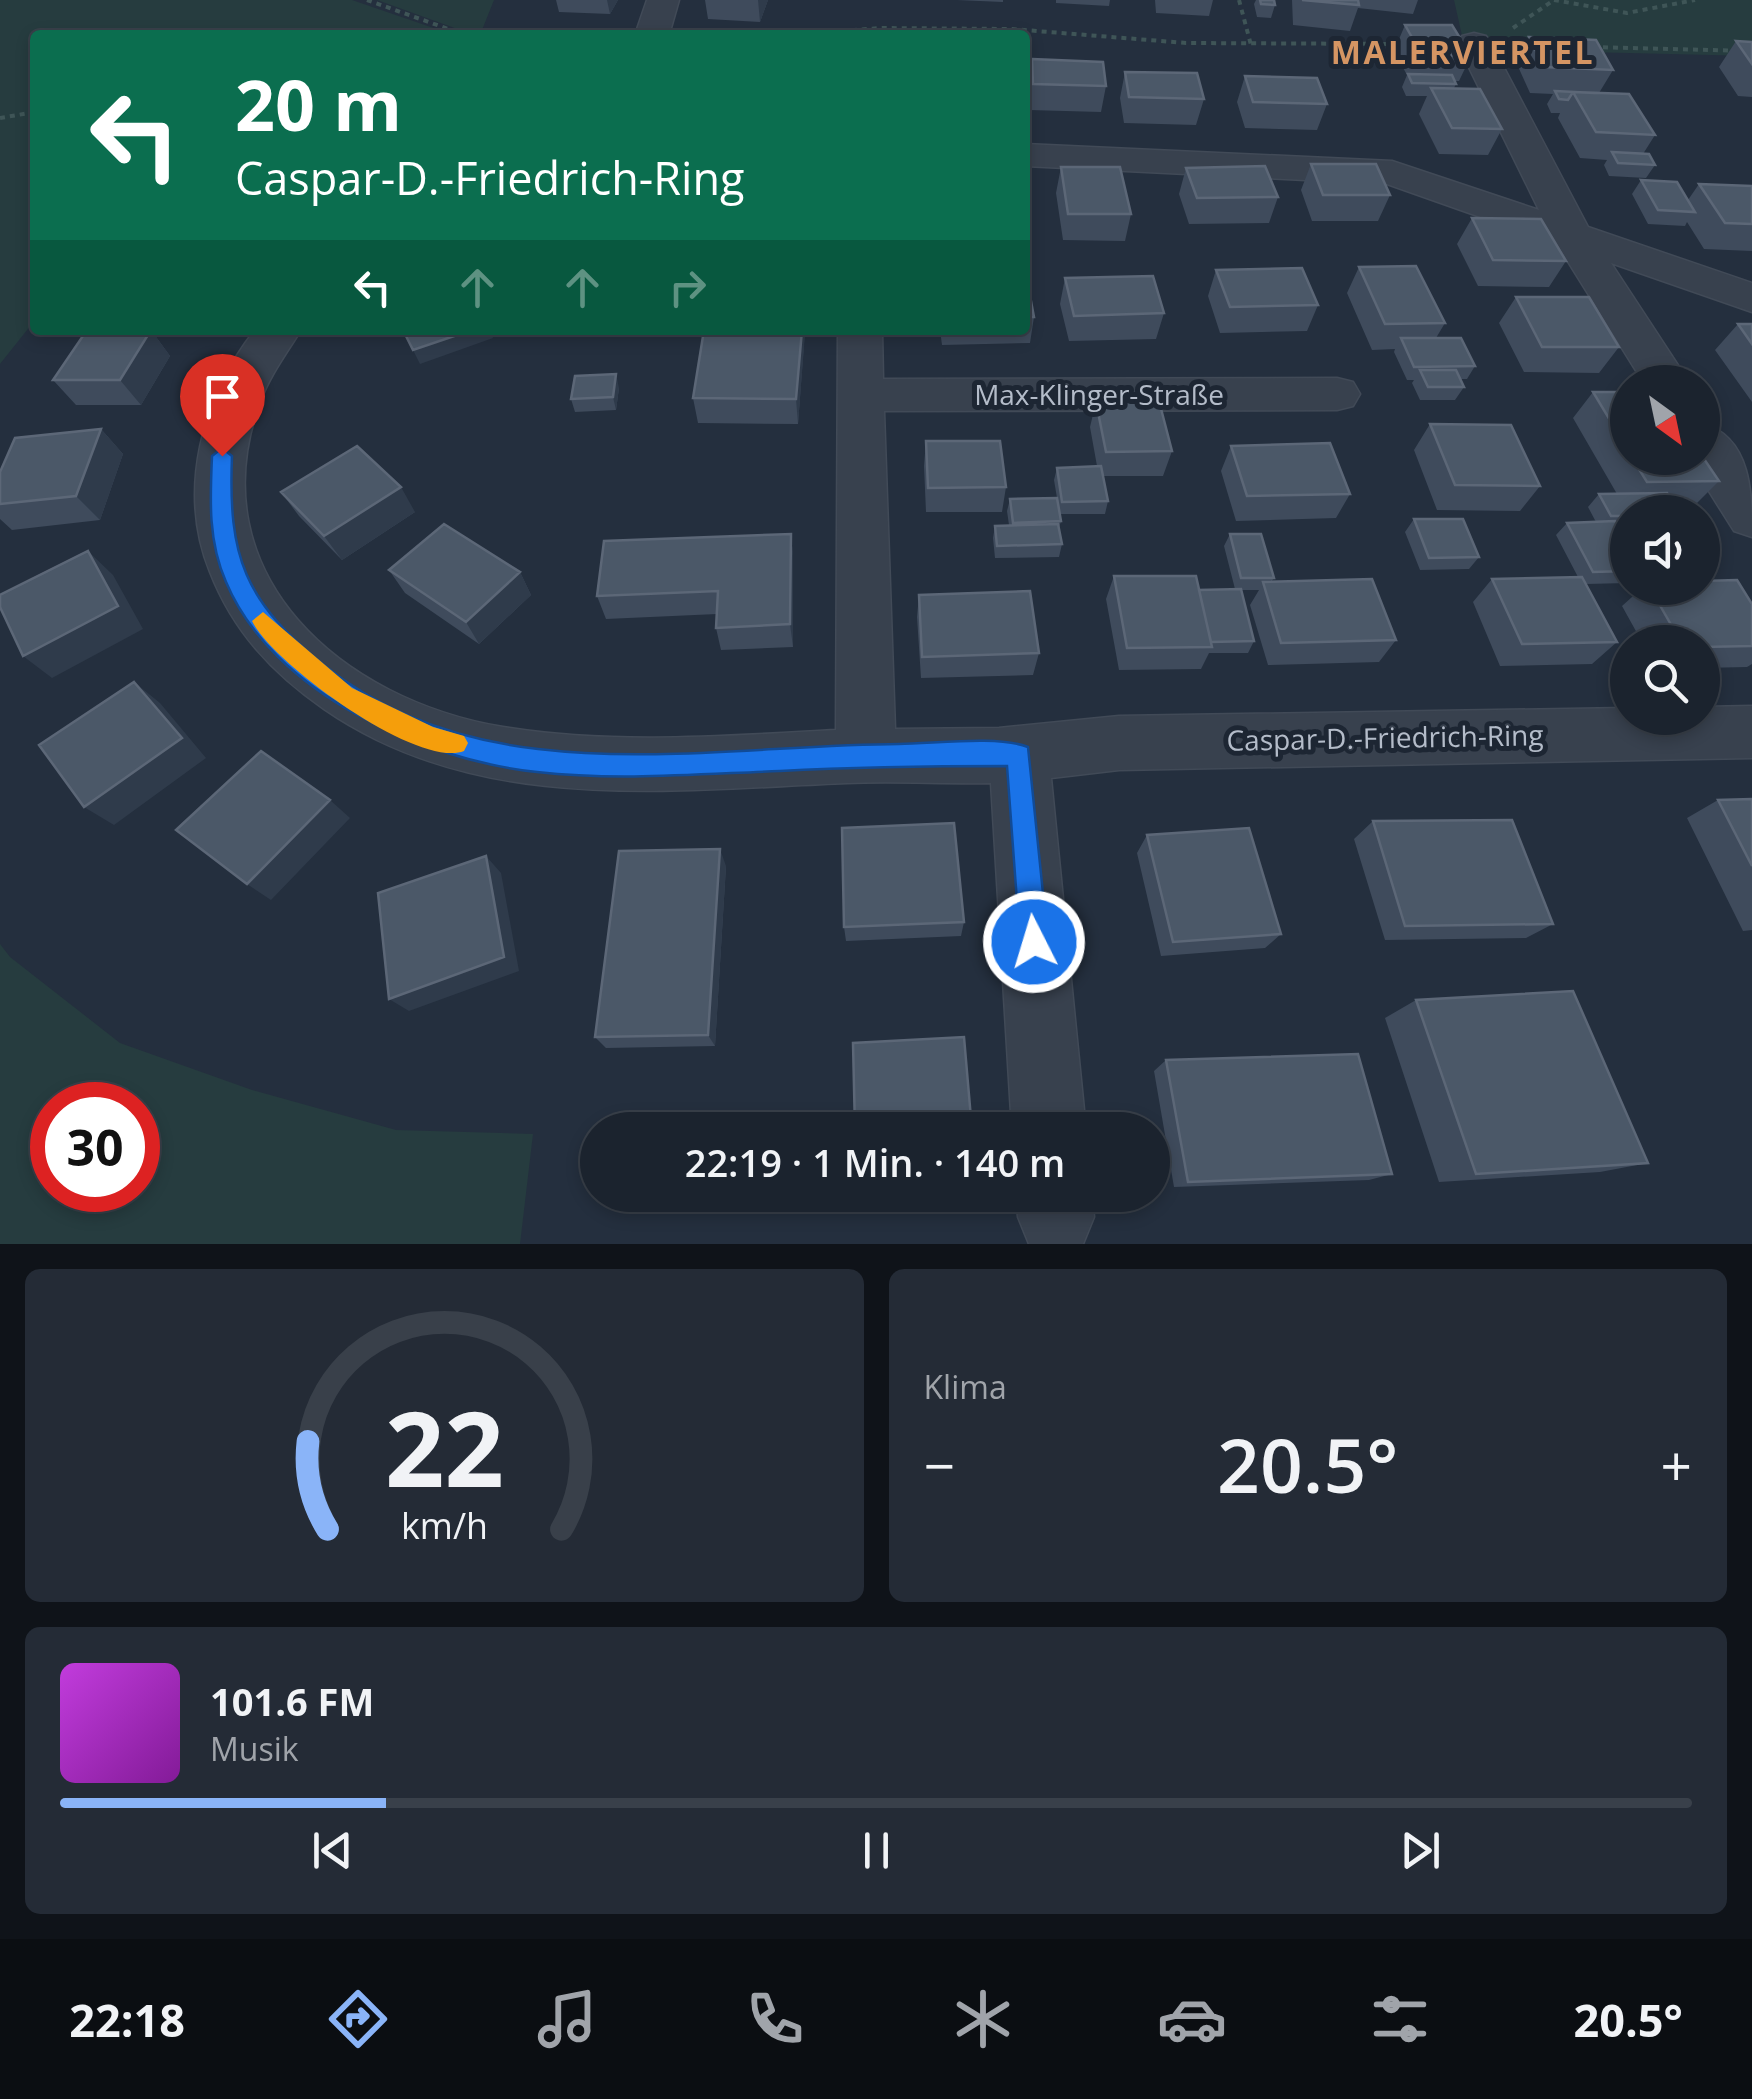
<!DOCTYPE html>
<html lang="de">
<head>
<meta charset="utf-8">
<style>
  :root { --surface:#1b232e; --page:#242b36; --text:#f1f3f6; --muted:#a0a4aa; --line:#39404a; --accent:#8ab4f8 }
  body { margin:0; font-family:"Open Sans",sans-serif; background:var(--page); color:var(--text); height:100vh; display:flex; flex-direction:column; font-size:38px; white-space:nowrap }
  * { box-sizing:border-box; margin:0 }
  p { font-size:32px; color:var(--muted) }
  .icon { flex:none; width:55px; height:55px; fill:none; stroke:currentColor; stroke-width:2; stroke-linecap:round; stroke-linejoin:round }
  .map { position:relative; height:1244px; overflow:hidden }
  .details { display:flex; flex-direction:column; gap:25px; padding:25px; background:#0f1319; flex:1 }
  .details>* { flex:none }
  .banner { position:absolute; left:30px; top:30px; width:1000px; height:305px; border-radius:10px; box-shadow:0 5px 15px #0003,0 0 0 2px var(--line); background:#0b6e4f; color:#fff; overflow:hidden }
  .needle { width:65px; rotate:147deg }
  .buttons { position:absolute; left:1610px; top:365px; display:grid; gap:20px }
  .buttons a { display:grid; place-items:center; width:110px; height:110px; border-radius:50%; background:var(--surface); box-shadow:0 5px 15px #0003,0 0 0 2px var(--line); font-size:50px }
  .speed { position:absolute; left:30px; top:1082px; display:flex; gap:20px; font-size:50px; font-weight:700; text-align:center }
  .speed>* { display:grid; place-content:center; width:130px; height:130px; border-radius:50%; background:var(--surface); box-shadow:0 5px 15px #0003,0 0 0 2px var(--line); line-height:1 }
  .speed .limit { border:15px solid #d22; background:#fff; color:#111 }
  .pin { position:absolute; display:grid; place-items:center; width:85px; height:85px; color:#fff; margin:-102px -42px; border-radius:50% 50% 50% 0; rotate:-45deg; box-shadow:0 0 10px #0007 }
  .pin .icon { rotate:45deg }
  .me { position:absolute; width:110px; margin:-55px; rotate:355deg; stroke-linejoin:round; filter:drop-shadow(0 0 8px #0008) }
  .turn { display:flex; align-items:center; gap:35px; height:210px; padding:0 40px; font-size:45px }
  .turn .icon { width:130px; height:130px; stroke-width:2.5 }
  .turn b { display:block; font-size:70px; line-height:85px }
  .lanes { display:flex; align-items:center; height:95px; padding:0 40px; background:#0003; justify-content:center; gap:50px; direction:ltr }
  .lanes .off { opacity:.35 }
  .big { font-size:75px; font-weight:600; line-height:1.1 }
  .details .tile { flex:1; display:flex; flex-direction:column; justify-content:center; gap:15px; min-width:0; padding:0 35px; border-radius:15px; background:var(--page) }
  .details .dial { align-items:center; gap:0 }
  .dial svg { height:260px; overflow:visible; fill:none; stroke:var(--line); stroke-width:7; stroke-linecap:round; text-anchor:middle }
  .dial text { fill:var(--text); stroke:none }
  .song { display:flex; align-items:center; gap:30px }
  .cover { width:120px; height:120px; border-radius:15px; background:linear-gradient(135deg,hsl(290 70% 55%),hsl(290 70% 35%)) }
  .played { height:10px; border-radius:5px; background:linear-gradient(90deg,var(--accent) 20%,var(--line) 20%) }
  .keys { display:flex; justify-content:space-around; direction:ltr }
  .heat { display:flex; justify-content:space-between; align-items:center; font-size:55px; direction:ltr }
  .details .tiles { flex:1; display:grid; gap:25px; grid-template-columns:1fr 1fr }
  .tile:last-child { grid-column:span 2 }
  .trip { position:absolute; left:580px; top:1112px; width:590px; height:100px; border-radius:50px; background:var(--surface); box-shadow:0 5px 15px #0003,0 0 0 2px var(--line); font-weight:600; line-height:100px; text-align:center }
  .tabs { display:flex; height:160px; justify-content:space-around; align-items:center; background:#0b0e12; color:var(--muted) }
  .tabs .icon { width:70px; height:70px }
  .tabs .active { color:var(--accent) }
  .tabs b { font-size:45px; color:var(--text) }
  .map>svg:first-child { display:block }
</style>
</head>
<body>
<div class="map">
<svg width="1752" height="1244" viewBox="0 0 1752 1244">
  <rect width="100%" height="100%" fill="#242f3e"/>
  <path fill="#263c3f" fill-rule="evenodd" d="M 0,0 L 352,0 L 454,35 L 35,35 L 35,320 L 0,364 Z
    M 377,0 L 494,0 L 482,30 L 616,32 L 474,35 Z
    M 1454,0 L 1752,0 L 1752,56 L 1465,49 Z
    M 0,944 L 10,957 L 120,1043 L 252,1090 L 396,1130 L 533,1134 L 520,1244 L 0,1244 ZM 138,1105 L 138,1190 L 52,1190 L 52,1105 Z"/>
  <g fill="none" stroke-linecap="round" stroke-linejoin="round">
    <g stroke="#414a57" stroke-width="3">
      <path id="street" d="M 647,0 L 679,0 L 669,35 L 635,35 Z
        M 1474,33 L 1486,36 L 1491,43 L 1588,227 L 1752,283 L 1752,312 L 1611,263 L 1689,382 L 1643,382 L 1557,244 L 1387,184 L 1025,166 L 1025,144 L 1392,161 L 1539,210 L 1457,43 L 1462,36 Z
        M 255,330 L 301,330 C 286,354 270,375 260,402 C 196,576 344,701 503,727 C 613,745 726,736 836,730 L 838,330 L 882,330 L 883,379 L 1337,378 L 1353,382 L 1360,394 L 1353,406 L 1337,410 L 884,411 L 895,729 L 999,728 L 1119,716 L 1628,708 L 1628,718 L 1702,718 L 1702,707 L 1752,706 L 1752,758 L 1119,770 L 1051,778 L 1086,1130 L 1012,1130 L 991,783 C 943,784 895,781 847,783 C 670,790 479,816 324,709 C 272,673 233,631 210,572 C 177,491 202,397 255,330 Z
        M 1702,423 C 1752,438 1752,494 1752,537 L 1734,531 L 1688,458 L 1702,458 Z
        M 1016,1195 L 1092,1195 L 1094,1217 L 1083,1244 L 1029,1244 L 1018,1217 Z"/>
    </g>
    <path stroke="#3f5557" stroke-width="4" stroke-dasharray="5 5" stroke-linecap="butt" d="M 367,0 L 465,35
      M 1239,0 L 1251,45
      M 1554,0 L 1627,13 L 1695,0
      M 1513,28 L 1554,0
      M 792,35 L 880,28 L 1012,29 L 1186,43 L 1406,44
      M 1593,47 L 1752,51
      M 0,118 L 35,112"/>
    <use href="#street" fill="#38414e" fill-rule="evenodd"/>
  </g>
  <path fill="#3f4b5c" d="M 556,0 L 618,0 L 610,14 L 559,12 Z
    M 705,0 L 768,0 L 760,22 L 708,19 Z
    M 957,0 L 1003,0 L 1003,2 Z
    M 1056,0 L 1110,0 L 1109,6 L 1056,3 Z
    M 1155,0 L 1213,0 L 1209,16 L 1156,13 Z
    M 1256,0 L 1274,0 L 1275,5 L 1271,18 L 1257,17 L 1254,4 Z
    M 1292,0 L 1418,0 L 1413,14 L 1358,8 L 1350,31 L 1293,25 Z
    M 1405,25 L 1471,56 L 1459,81 L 1455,81 L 1456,84 L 1454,88 L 1502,129 L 1488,155 L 1439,154 L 1419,114 L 1427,96 L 1406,96 L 1402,87 L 1407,75 L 1394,51 Z
    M 1529,37 L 1613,70 L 1599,93 L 1655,135 L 1643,154 L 1655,165 L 1646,178 L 1609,176 L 1604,165 L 1607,160 L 1580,158 L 1558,118 L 1560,113 L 1551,113 L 1547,104 L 1553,94 L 1530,93 L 1516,62 Z
    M 1736,41 L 1752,42 L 1752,97 L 1738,96 L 1719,67 Z
    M 1032,59 L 1106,86 L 1101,112 L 1029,110 L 1029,85 Z
    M 1125,72 L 1204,99 L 1196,125 L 1124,123 L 1120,98 Z
    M 1245,76 L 1327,104 L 1317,130 L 1245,128 L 1237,102 Z
    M 1311,164 L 1390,195 L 1378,221 L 1312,221 L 1301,190 Z
    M 1061,167 L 1131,214 L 1125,241 L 1063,240 L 1056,193 Z
    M 1186,168 L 1278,197 L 1269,223 L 1189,224 L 1179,194 Z
    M 1641,180 L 1688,200 L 1699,184 L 1752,186 L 1752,251 L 1704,249 L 1687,222 L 1685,226 L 1648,224 L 1632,194 Z
    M 1472,218 L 1566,261 L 1549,287 L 1478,286 L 1457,244 Z
    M 1359,267 L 1445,323 L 1436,338 L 1475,366 L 1467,379 L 1460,379 L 1464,387 L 1455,400 L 1420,400 L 1412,383 L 1414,380 L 1407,380 L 1394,352 L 1395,349 L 1372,350 L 1347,293 Z
    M 1216,270 L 1318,305 L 1307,331 L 1220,333 L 1208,296 Z
    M 1065,278 L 1164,313 L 1156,339 L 1069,341 L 1060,304 Z
    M 1025,280 L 1034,317 L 1030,343 L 942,345 L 940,330 L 1025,330 Z
    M 1516,297 L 1619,347 L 1599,373 L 1524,372 L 1499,323 Z
    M 1738,324 L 1752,324 L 1752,402 L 1715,350 Z
    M 151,330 L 170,356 L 141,405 L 76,405 L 53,380 Z
    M 704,330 L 805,330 L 798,424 L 698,423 L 693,398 Z
    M 619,388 L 616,410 L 575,412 L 571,399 Z
    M 1593,392 L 1628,392 L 1628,458 L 1702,458 L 1719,481 L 1694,506 L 1675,506 L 1628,512 L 1628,528 L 1619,528 L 1628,543 L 1628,583 L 1586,584 L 1617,642 L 1592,664 L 1500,666 L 1473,602 L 1492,579 L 1578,577 L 1556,535 L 1567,523 L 1596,522 L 1588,507 L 1599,494 L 1617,494 L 1573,418 Z
    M 1096,402 L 1172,451 L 1163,476 L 1103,476 L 1108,501 L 1105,514 L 1060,514 L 1061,521 L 1059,528 L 1062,544 L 1059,557 L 995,558 L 993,538 L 995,526 L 1009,525 L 1007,511 L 1010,499 L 1057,498 L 1054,480 L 1057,468 L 1097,466 L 1090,427 Z
    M 1430,424 L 1540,486 L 1520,511 L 1437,510 L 1414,450 Z
    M 101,429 L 123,454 L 100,520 L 12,530 L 0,519 L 0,472 Z
    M 926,441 L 1006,487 L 1002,512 L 926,512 L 924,466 Z
    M 1231,446 L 1350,494 L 1336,518 L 1236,521 L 1221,471 Z
    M 281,492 L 415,512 L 342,560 L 299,516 Z
    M 1414,519 L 1479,557 L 1469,569 L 1420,570 L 1405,532 Z
    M 791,534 L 793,557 L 793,647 L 721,650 L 716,628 L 717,614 L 606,619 L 597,596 Z
    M 1230,534 L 1274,578 L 1271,582 L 1396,640 L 1379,662 L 1268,665 L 1250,605 L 1259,590 L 1241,590 L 1254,641 L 1248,653 L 1209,653 L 1201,669 L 1119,670 L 1106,599 L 1114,576 L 1199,590 L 1235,589 L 1224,546 Z
    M 389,570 L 520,572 L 531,595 L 479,644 L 405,593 Z
    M 1642,588 L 1702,588 L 1752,604 L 1752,664 L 1747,667 L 1702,668 L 1702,642 L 1642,642 L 1622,606 Z
    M 919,595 L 1039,653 L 1033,675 L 921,678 L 917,617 Z
    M 1752,799 L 1752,930 L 1743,931 L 1687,818 L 1718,800 Z
    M 1373,821 L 1553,924 L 1526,938 L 1385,940 L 1354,839 Z
    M 1147,835 L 1281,934 L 1265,948 L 1161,956 L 1137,853 Z
    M 726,866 L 715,1046 L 606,1048 L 595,1037 Z
    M 964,922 L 961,936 L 846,941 L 844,927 Z
    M 1416,1000 L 1648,1163 L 1600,1172 L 1439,1182 L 1385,1018 Z
    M 1166,1060 L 1392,1174 L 1369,1180 L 1174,1187 L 1154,1071 Z"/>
  <path fill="#2f3b4b" d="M 607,0 L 618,0 L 610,14 Z
    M 758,0 L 768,0 L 760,22 Z
    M 151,330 L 170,356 L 141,405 L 120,380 Z
    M 472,330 L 490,330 L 493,338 L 420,364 L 413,350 Z
    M 802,330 L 805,330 L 805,334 L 798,424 L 796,399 Z
    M 616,374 L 619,388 L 616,410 L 613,397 Z
    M 101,429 L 123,454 L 100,520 L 76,496 Z
    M 401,487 L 415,512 L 342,560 L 324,536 Z
    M 791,534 L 793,557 L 793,647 L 790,624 Z
    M 88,551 L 113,575 L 143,629 L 52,678 L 23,656 Z
    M 520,572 L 531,595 L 479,644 L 466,622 Z
    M 134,682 L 160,703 L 206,758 L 114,825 L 84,807 Z
    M 330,800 L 350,818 L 271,900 L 247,884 Z
    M 720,849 L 726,866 L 715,1046 L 708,1035 Z
    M 486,856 L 501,873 L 519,971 L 409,1011 L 389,999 Z"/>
  <path fill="#4b5868" stroke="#5c6777" stroke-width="2.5" d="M 1260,0 L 1274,0 L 1275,5 L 1261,4 Z
    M 1302,0 L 1358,0 L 1359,5 Z
    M 1405,25 L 1452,25 L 1471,56 L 1422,55 Z
    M 1529,37 L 1596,40 L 1613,70 L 1544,67 Z
    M 1736,41 L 1752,42 L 1752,64 Z
    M 1032,59 L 1103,62 L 1106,86 L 1033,84 Z
    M 1125,72 L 1197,73 L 1204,99 L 1129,97 Z
    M 1408,74 L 1452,75 L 1456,84 L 1412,83 Z
    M 1245,76 L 1317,78 L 1327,104 L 1253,102 Z
    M 1431,88 L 1480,89 L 1502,129 L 1452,128 Z
    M 1555,91 L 1594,93 L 1595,93 L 1573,92 L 1568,100 L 1559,99 Z
    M 1573,92 L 1629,94 L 1655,135 L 1596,132 Z
    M 1612,152 L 1649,154 L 1655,165 L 1618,163 Z
    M 1311,164 L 1376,164 L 1390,195 L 1323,195 Z
    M 1265,166 L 1278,197 L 1197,198 L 1186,168 Z
    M 1061,167 L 1120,167 L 1131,214 L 1068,214 Z
    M 1641,180 L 1677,182 L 1695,212 L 1658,210 Z
    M 1699,184 L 1752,186 L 1752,224 L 1725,223 Z
    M 1472,218 L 1541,219 L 1566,261 L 1493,260 Z
    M 1416,266 L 1445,323 L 1385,324 L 1359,267 Z
    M 1302,268 L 1318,305 L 1230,307 L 1216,270 Z
    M 1153,276 L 1164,313 L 1074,316 L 1065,278 Z
    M 1025,280 L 1027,280 L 1034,317 L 1025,317 Z
    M 1516,297 L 1589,297 L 1619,347 L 1542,347 Z
    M 1738,324 L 1752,324 L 1752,344 Z
    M 87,330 L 151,330 L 120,380 L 53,380 Z
    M 403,330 L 472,330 L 413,350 Z
    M 704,330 L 802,330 L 796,399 L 693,398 Z
    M 1401,338 L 1461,338 L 1475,366 L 1414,367 Z
    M 1420,370 L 1456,370 L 1464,387 L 1428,387 Z
    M 616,374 L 613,397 L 571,399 L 575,376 Z
    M 1593,392 L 1628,392 L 1628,450 Z
    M 1159,401 L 1172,451 L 1106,452 L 1096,402 Z
    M 1430,424 L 1511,425 L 1540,486 L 1455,485 Z
    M 101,429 L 76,496 L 0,504 L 0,472 L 15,438 Z
    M 926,441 L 1000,441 L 1006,487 L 928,488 Z
    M 1330,443 L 1350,494 L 1247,496 L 1231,446 Z
    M 357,446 L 401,487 L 324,536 L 281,492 Z
    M 1702,456 L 1719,481 L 1647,482 L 1632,458 L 1702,458 Z
    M 1101,466 L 1108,501 L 1062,502 L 1057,468 Z
    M 1667,493 L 1678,512 L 1628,512 L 1628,516 L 1611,516 L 1599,494 Z
    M 1057,498 L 1061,521 L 1013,523 L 1010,499 Z
    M 1414,519 L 1463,519 L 1479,557 L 1429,558 Z
    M 1615,521 L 1628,544 L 1628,571 L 1593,572 L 1567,523 Z
    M 444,524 L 520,572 L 466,622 L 389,570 Z
    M 1058,524 L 1062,544 L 997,546 L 995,526 Z
    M 791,534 L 790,624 L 716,628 L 718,591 L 597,596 L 604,541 Z
    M 1230,534 L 1261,534 L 1274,578 L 1241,578 Z
    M 88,551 L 118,606 L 23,656 L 0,607 L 0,595 Z
    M 1114,576 L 1196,576 L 1212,647 L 1127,648 Z
    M 1582,577 L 1617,642 L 1522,644 L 1492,579 Z
    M 1372,579 L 1396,640 L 1281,643 L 1263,582 Z
    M 1737,580 L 1752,604 L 1752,646 L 1702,647 L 1702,642 L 1681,642 L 1650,588 L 1702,588 L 1702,581 Z
    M 1241,589 L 1254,641 L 1211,642 L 1199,590 Z
    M 1030,591 L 1039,653 L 922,657 L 919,595 Z
    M 134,682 L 182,738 L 84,807 L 39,745 Z
    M 261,751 L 330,800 L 247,884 L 176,830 Z
    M 1752,799 L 1752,866 L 1718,800 Z
    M 1512,820 L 1553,924 L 1405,926 L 1373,821 Z
    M 954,823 L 964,922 L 844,927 L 842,828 Z
    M 1249,828 L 1281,934 L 1173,942 L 1147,835 Z
    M 720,849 L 708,1035 L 595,1037 L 619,851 Z
    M 486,856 L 504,957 L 389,999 L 378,893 Z
    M 1573,991 L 1648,1163 L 1476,1174 L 1416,1000 Z
    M 964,1037 L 972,1130 L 855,1130 L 853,1043 Z
    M 1358,1054 L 1392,1174 L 1188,1182 L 1166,1060 Z"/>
  <path fill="#1a73e8" stroke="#114b97" stroke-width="2.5" d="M 222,448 L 232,456 C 228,557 244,601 325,666 C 485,795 709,745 899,744 C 933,744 997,735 1028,747 L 1048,942 L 1044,952 L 1034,956 L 1024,952 L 1020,942 L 1007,766 C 931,766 856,767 780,771 C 699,774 617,781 537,772 C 424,760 273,694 226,582 C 208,541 210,500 212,456 Z"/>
  <path fill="#f59e0b" d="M 263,612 L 352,688 L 433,727 L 464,736 L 468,743 L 464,751 C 418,769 273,664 252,621 Z"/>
  <g text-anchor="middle" stroke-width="10" stroke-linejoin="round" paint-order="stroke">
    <g font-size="28" fill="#b4bcc9" stroke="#1d2633">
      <text x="1099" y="405">Max-Klinger-Straße</text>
      <text transform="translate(1385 738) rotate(-1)" y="10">Caspar-D.-Friedrich-Ring</text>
    </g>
    <g font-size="32" font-weight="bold" letter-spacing="2.5" fill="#d59563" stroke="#1d2633">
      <text x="1463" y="64">MALERVIERTEL</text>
    </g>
  </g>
</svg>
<div class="buttons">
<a><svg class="needle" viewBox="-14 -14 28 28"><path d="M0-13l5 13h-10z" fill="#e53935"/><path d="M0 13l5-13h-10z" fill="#a0a4aa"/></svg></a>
<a><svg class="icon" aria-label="sound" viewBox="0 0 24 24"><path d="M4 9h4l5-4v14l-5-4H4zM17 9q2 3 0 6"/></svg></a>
<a><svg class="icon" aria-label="search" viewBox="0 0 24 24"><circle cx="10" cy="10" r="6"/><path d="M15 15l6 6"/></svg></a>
</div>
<div class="speed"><div class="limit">30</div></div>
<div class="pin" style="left:222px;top:456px;background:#d93025"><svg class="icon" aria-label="arrive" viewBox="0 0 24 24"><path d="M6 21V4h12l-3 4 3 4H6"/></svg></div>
<svg class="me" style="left:1034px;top:942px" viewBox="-20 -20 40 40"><circle r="17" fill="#1a73e8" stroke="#fff" stroke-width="3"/><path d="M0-11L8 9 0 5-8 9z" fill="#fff"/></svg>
<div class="trip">22:19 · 1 Min. · 140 m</div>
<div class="banner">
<div class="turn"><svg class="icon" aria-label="left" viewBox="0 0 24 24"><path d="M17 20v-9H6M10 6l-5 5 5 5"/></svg><div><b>20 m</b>Caspar-D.-Friedrich-Ring</div></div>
<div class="lanes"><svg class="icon" aria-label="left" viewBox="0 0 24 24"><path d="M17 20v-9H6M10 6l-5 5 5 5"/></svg><svg class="icon off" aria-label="ahead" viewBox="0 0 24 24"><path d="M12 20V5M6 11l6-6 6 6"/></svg><svg class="icon off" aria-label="ahead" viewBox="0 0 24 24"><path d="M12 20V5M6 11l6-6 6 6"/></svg><svg class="icon off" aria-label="right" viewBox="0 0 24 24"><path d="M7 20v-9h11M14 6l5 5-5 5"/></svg></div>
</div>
</div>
<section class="details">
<div class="tiles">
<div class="tile dial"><svg viewBox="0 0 100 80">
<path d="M14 69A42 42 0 1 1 86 69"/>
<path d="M14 69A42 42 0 0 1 8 42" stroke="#8ab4f8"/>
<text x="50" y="56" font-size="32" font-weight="700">22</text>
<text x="50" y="72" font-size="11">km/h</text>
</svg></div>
<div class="tile"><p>Klima</p>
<div class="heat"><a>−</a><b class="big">20.5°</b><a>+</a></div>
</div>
<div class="tile">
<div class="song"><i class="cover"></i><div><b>101.6 FM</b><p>Musik</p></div></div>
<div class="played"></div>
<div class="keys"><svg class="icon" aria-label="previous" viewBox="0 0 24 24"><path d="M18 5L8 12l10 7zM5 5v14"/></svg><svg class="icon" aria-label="pause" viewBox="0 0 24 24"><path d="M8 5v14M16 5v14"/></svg><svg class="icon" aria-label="next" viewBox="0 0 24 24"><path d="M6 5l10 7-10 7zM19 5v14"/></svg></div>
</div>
</div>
</section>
<nav class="tabs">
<b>22:18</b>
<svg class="icon active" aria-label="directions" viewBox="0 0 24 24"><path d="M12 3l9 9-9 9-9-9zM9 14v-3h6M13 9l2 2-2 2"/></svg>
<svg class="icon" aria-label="music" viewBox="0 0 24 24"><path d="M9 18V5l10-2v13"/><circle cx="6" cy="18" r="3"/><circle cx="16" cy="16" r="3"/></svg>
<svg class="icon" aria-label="phone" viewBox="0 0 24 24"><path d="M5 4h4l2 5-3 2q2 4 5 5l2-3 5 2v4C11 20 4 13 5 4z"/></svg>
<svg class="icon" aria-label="climate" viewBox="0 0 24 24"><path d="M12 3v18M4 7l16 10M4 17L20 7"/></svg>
<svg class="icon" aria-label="car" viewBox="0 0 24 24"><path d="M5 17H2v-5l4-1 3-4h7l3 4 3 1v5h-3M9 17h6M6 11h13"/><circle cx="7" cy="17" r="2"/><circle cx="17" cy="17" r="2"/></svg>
<svg class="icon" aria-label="filters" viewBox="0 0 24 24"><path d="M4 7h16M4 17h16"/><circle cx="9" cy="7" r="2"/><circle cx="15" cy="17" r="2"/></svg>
<b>20.5°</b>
</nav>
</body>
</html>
